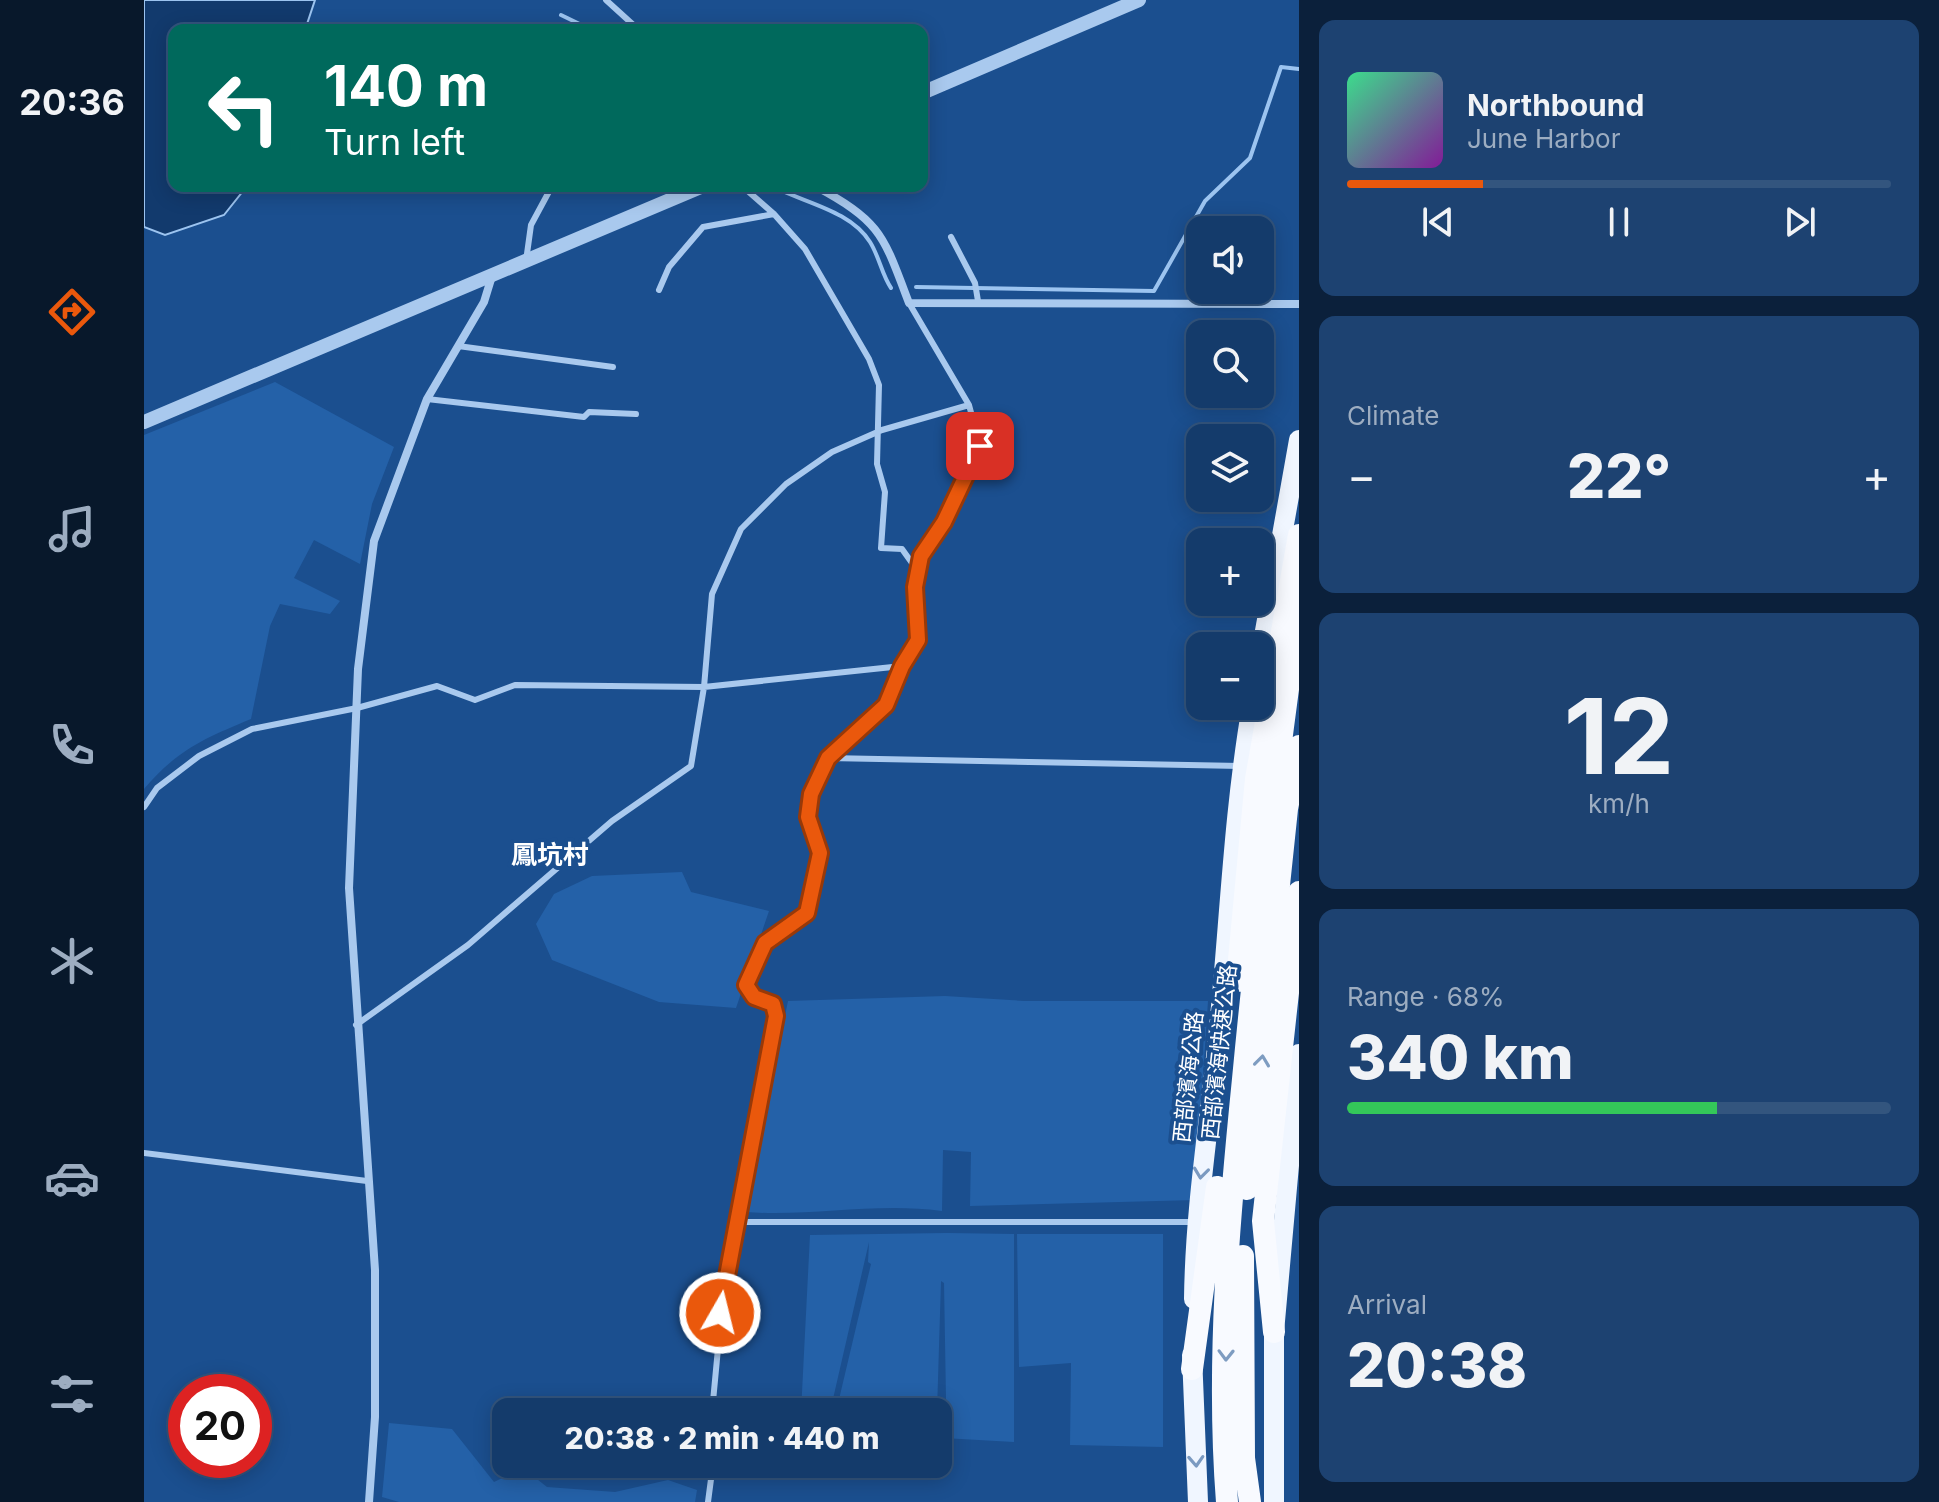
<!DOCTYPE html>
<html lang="en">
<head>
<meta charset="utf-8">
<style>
  :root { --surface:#143b6b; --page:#1d4271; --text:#f1f3f6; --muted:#9dadc1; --line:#33557e; --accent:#ea580c }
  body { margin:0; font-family:Inter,"Noto Sans TC",sans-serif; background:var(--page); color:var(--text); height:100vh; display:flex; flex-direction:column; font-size:30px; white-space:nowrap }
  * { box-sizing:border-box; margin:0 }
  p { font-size:26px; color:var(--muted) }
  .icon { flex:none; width:44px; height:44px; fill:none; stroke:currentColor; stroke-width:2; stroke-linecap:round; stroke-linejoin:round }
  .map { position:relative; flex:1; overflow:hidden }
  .details { display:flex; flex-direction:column; gap:20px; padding:20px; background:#0b203b; width:640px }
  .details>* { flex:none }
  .hud { position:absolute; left:24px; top:24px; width:760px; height:168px; border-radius:16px; box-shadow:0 4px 20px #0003,0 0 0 2px var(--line); background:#00695c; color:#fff; overflow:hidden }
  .fabs { position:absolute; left:1042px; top:216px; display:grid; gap:16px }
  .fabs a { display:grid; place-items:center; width:88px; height:88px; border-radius:16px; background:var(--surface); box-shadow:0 4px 20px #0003,0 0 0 2px var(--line); font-size:40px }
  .speed { position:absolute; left:24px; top:1374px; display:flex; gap:16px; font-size:40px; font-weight:700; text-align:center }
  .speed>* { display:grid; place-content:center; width:104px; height:104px; border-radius:50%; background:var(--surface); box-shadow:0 4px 20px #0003,0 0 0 2px var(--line); line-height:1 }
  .speed .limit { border:12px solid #d22; background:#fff; color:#111 }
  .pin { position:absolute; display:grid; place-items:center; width:68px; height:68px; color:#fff; margin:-34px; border-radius:16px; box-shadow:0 4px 12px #0006 }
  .me { position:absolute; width:88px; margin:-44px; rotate:8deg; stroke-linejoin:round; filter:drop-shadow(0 0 6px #0008) }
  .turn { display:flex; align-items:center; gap:28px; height:168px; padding:0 24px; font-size:36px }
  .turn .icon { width:104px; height:104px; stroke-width:2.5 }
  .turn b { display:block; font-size:56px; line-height:68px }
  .big { font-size:60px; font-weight:800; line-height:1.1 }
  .details .widget { flex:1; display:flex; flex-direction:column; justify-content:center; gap:12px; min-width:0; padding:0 28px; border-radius:16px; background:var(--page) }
  .details .dial { align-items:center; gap:0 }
  .dial b { font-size:104px; line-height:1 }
  .song { display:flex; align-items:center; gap:24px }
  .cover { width:96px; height:96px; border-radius:12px; background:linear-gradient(135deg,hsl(150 70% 55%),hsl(290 70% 35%)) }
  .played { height:8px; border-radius:4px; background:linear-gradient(90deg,var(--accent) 25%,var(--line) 25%) }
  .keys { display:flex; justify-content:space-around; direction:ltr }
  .heat { display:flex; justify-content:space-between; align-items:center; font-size:44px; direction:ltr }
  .charge { height:12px; border-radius:6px; background:linear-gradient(90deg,#34c759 68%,var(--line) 0) }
  .trip { position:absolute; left:348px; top:1398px; width:460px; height:80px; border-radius:16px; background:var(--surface); box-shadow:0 4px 20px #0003,0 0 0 2px var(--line); font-weight:800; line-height:80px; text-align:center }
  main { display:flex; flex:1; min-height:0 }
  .tab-bar { display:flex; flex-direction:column; width:144px; justify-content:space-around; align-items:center; background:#08182b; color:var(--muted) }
  .tab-bar .icon { width:56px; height:56px }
  .tab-bar .active { color:var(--accent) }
  .tab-bar b { font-size:36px; color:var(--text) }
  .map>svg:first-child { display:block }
</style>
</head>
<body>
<main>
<nav class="tab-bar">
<b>20:36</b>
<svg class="icon active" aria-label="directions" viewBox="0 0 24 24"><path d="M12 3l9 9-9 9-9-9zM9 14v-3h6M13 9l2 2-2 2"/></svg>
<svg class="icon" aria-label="music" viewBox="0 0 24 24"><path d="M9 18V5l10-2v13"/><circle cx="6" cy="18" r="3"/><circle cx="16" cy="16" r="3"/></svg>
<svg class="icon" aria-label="phone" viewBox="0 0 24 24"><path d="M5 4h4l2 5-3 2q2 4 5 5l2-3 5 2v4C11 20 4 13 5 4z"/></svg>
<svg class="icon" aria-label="climate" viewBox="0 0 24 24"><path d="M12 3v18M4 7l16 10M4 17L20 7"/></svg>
<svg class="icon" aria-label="car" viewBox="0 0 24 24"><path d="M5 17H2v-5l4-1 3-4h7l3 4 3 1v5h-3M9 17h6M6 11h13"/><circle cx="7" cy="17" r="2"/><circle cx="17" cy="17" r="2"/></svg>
<svg class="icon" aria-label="filters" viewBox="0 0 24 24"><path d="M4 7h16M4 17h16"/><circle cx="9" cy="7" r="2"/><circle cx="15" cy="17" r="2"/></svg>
</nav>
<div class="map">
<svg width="1155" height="1502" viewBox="0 0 1155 1502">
  <rect width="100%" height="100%" fill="#1b4f8f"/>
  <path fill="#2461a8" d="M 131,382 L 250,447 L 228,504 L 216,564 L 170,540 L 150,578 L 196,601 L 186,614 L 136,604 L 126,626 L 107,719 C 61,738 33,750 0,789 L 0,435 Z
    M 538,872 L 547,892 L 625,911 L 592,1008 L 515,1002 L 408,960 L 392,924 L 410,894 L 448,876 Z
    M 801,996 L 880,1001 L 1064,1001 L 1051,1200 L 826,1206 L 827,1152 L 799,1150 L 798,1211 C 731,1202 667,1217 601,1212 L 644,1001 Z
    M 803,1233 L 870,1234 L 870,1442 L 799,1438 L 802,1399 L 800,1283 L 797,1281 L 793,1412 L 692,1412 L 727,1264 L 724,1262 L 725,1242 L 686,1412 L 657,1412 L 666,1235 Z
    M 873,1234 L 1019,1234 L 1019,1447 L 926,1445 L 927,1363 L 875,1367 Z
    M 245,1423 L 308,1429 L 350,1482 L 379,1468 L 403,1487 L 471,1492 L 524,1480 L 553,1490 L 551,1502 L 255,1502 L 238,1497 Z"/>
  <path fill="#123a6d" stroke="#9cc4f0" stroke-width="2" d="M 0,0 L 171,0 L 161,30 L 30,30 L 30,186 L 103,186 L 80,215 L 21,235 L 0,227 Z"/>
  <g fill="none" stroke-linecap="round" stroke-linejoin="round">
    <path stroke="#9cc4f0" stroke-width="4" d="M 417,15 L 448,30
      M 628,186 C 660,203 706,210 726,242 C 735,256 738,275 747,288
      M 772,287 L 1010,291 L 1061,201 L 1106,158 L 1137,67 L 1155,69"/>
    <path stroke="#a9c9ee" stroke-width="6" d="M 462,0 L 495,30
      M 598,186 L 630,214 L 661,249 L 725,359 L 735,385 L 733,464 L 741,492 L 737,548 L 758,549 L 773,570
      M 807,237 L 831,283 L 834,301
      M 382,261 L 387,225 L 408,186
      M 515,290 L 525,267 L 559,227 L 630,214
      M 314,346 L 469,367
      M 283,399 L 440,417 L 445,412 L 492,414
      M 684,758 L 1097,766
      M 0,807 L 13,788 L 55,756 L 108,729 L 213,708 L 293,686 L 331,700 L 371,685 L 560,687 L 758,666
      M 212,1025 L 324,945 L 468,821 L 547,766 L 560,687 L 568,594 L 597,529 L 642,484 L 688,452 L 738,430 L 825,405
      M 0,1153 L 223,1181
      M 592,1222 L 1048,1222
      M 568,1412 L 580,1285 L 632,1016 L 629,1004 L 610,997 L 602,985 L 621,943 L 663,913 L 676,853 L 664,817 L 667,794 L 684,758 L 742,705 L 758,666 L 774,640 L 771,587 L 777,556 L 800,522 L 836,446 L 825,405 L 765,303
      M 564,1502 L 569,1464"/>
    <path stroke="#a9c9ee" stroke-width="8" d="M 671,186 C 738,222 739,235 765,303 L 1155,304
      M 225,1502 L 231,1417 L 231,1270 L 205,888 L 214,669 L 230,541 L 283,399 L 340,302 L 348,276"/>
    <path stroke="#a9c9ee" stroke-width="14" d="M 778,93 L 995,0
      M 0,422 L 559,186"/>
    <path stroke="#f0f6ff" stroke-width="20" d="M 1116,659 L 1155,440
      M 1050,1299 C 1051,1217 1063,1138 1072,1057 C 1085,940 1088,822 1108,706
      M 1048,1355 L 1054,1502
      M 1130,1502 L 1130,1332 L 1155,1054"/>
    <path stroke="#f8faff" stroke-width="22" d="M 1130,1332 L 1119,1221 L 1155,892"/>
    <path stroke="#f8faff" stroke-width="22" d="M 1093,981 L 1112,779 L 1155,535
      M 1103,1189 L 1143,809 L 1155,746
      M 1099,1256 L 1100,1458 L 1106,1502
      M 1048,1369 L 1073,1187
      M 1083,1502 C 1072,1362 1085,1218 1099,1079 C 1114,922 1133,765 1155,609"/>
  </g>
  <defs><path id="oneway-chevron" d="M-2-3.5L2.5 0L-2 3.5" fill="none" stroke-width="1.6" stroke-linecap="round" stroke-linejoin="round" transform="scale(2)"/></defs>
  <g stroke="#7e9cc1">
    <use href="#oneway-chevron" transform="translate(1118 1061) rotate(-83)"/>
    <use href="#oneway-chevron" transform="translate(1082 1355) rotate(91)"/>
  </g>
  <g stroke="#7b9ac1">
    <use href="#oneway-chevron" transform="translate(1057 1173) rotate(97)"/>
    <use href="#oneway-chevron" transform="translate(1052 1461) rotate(87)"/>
  </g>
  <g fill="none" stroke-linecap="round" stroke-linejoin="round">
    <g stroke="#983908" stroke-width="20">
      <path id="route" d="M 576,1313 L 632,1016 L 629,1004 L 610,997 L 602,985 L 621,943 L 663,913 L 676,853 L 664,817 L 667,794 L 684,758 L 742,705 L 758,666 L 774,640 L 771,587 L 777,556 L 800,522 L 836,446"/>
    </g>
    <use href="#route" stroke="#ea580c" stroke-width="14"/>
  </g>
  <g text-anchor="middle" stroke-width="8" stroke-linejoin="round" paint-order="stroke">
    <g font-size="22" fill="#fff" stroke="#1b4f8f">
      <text transform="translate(1075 1052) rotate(-84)" y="8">西部濱海快速公路</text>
      <text transform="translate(1044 1077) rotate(-84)" y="8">西部濱海公路</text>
    </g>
    <g font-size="26" font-weight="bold" fill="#fff" stroke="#1b4f8f">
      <text x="406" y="864">鳳坑村</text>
    </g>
  </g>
</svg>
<div class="fabs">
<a><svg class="icon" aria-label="sound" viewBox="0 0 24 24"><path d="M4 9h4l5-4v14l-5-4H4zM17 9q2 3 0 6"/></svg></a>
<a><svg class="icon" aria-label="search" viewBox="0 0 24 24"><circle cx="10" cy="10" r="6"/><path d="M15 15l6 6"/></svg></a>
<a><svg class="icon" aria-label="layers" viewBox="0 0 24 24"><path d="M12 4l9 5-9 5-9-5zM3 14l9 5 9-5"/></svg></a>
<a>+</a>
<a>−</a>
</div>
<div class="speed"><div class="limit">20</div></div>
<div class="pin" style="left:836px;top:446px;background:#d93025"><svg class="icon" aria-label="arrive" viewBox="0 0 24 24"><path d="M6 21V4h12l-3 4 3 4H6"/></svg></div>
<svg class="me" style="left:576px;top:1313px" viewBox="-20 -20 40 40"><circle r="17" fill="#ea580c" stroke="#fff" stroke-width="3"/><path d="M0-11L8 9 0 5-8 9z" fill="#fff"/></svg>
<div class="trip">20:38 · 2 min · 440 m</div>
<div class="hud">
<div class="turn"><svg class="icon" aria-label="left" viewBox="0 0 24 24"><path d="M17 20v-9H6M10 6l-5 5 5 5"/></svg><div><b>140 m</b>Turn left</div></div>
</div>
</div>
<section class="details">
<div class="widget">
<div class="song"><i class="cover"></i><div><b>Northbound</b><p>June Harbor</p></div></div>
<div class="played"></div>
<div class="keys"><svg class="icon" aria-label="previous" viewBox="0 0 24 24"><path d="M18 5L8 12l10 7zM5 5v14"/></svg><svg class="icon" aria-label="pause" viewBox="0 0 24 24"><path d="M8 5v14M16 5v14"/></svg><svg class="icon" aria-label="next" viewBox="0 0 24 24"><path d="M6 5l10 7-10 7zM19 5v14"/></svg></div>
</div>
<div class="widget"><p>Climate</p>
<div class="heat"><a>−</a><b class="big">22°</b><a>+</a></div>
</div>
<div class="widget dial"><b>12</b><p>km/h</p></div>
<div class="widget"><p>Range · 68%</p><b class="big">340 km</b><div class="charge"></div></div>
<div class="widget"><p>Arrival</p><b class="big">20:38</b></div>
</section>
</main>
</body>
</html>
